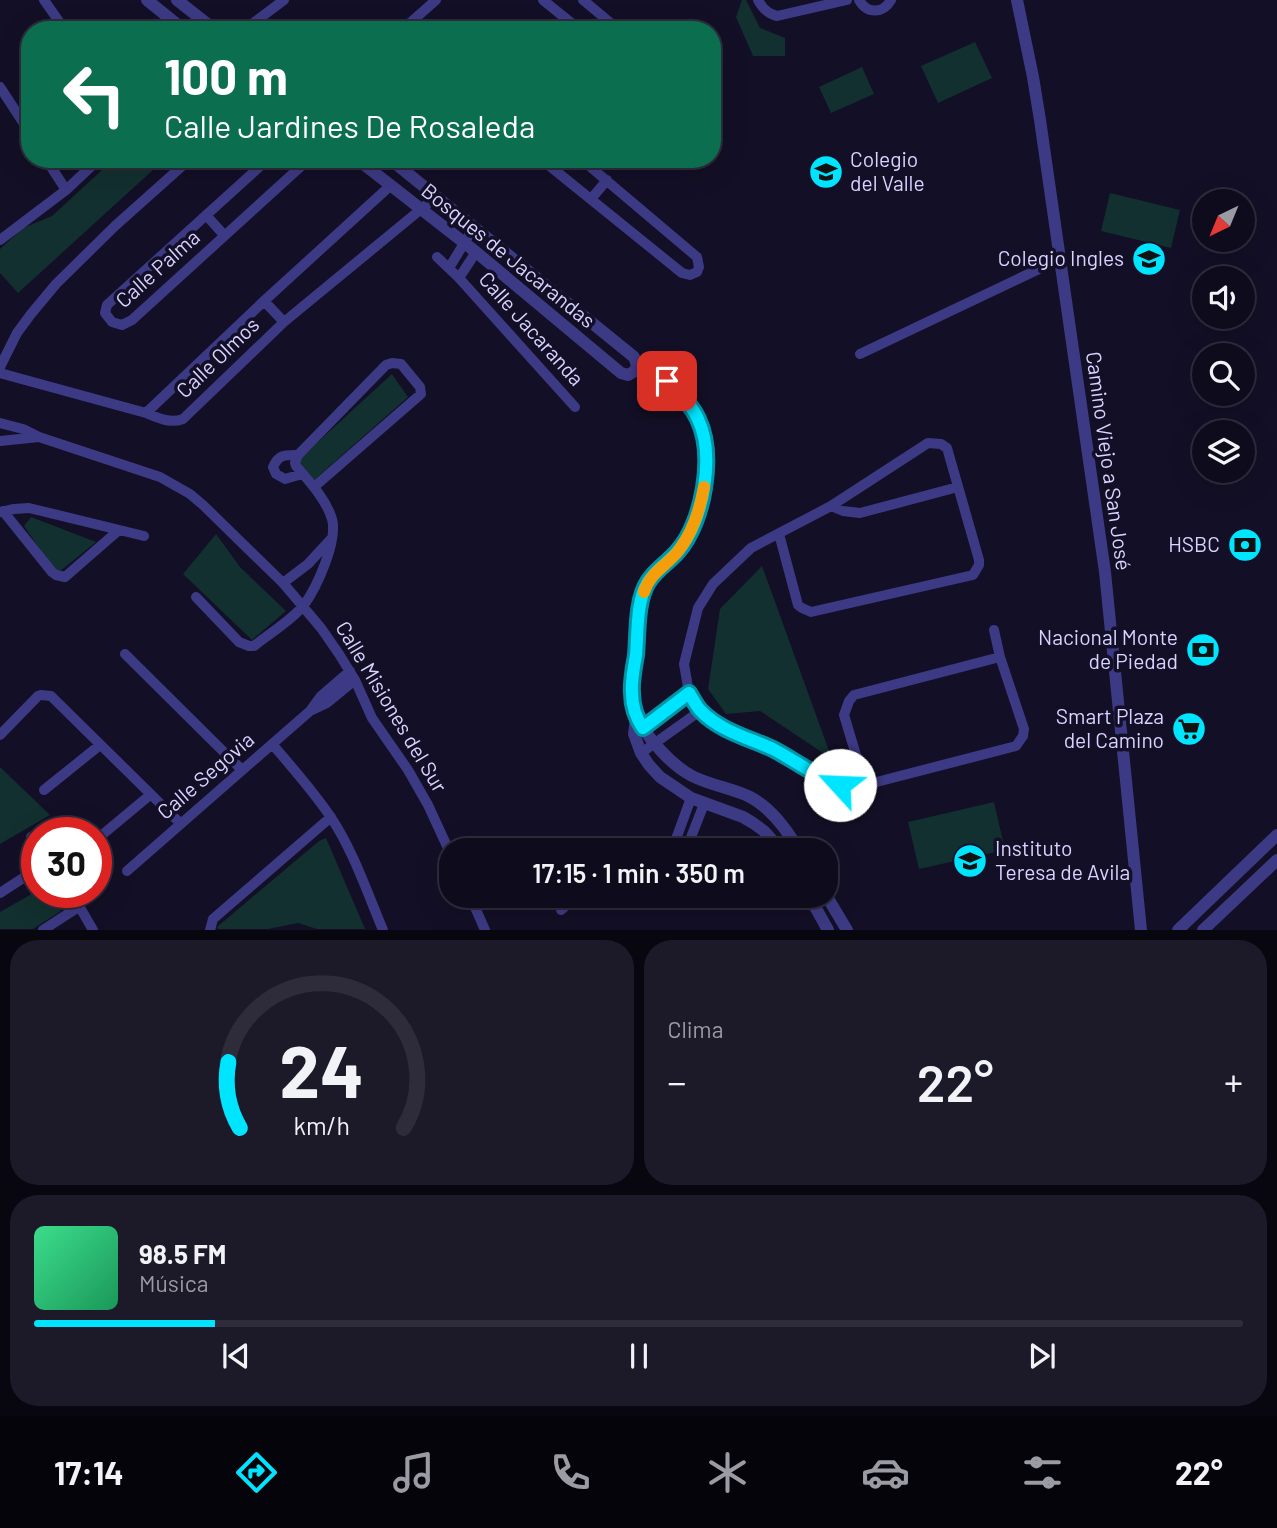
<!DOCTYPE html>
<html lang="es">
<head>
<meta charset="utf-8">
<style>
  :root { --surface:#0e0b1c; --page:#1c1929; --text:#f1f3f6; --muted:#9b9ba3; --line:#2e2b3b; --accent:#00e5ff }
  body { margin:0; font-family:Barlow,sans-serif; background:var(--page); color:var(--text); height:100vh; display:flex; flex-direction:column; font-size:26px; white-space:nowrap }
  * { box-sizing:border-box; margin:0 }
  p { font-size:23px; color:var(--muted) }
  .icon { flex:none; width:38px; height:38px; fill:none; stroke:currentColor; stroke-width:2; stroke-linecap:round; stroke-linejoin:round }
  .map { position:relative; height:930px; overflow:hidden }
  .details { display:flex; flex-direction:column; gap:10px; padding:10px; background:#08060f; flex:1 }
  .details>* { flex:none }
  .guide { position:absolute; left:21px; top:21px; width:700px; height:147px; border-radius:28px; box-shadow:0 7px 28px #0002,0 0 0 2px var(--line); background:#0b6e4f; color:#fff; overflow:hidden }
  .needle { width:46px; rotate:223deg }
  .buttons { position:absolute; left:1192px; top:189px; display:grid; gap:14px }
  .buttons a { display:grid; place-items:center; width:63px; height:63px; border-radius:50%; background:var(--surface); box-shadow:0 7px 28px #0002,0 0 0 2px var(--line); font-size:35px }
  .speed { position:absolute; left:21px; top:817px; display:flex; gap:14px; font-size:35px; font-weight:700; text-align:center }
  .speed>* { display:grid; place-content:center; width:91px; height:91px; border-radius:50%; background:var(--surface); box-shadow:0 7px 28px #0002,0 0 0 2px var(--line); line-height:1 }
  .speed .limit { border:10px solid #d22; background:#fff; color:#111 }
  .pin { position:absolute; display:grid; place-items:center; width:60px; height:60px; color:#fff; margin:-30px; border-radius:14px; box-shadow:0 4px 10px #0006 }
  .me { position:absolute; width:77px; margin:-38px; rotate:295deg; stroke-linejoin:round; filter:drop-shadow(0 0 5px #0008) }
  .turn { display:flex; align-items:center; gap:24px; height:147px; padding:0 28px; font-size:32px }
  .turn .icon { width:91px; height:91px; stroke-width:2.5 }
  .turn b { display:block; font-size:49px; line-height:60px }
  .big { font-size:52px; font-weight:600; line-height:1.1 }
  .details .tile { flex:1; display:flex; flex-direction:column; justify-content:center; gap:10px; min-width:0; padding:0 24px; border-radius:28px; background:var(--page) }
  .details .dial { align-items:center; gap:0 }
  .dial svg { height:182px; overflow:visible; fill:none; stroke:var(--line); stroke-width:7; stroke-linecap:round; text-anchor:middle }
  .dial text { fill:var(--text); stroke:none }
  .song { display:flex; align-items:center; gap:21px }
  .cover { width:84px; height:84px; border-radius:10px; background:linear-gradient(135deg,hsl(150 70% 55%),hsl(150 70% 35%)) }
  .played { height:7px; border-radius:4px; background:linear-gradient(90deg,var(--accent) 15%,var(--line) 15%) }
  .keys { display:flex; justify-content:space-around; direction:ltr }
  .heat { display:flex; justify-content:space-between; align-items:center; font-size:38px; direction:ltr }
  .details .tiles { flex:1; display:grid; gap:10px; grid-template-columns:1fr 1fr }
  .tile:last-child { grid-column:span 2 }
  .trip { position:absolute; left:439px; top:838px; width:399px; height:70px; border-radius:28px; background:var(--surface); box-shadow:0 7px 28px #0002,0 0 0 2px var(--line); font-weight:600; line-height:70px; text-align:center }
  .menu { display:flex; height:112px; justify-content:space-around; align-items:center; background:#06040b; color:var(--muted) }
  .menu .icon { width:49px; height:49px }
  .menu .current { color:var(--accent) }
  .menu b { font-size:32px; color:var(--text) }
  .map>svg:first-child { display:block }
</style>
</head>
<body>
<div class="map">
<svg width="1277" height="930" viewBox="0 0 1277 930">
  <rect width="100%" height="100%" fill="#130f26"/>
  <path fill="#12302f" d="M 742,0 L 746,0 L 760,28 L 785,38 L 785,56 L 753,56 L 736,17 Z
    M 975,42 L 992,78 L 938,103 L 921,66 Z
    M 862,67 L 874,94 L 831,113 L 819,87 Z
    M 114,159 L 165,159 L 18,293 L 0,273 L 0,249 L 23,228 L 52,216 Z
    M 1110,193 L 1180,210 L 1171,248 L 1101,231 Z
    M 392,374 L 408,397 L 314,480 L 296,462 Z
    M 31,517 L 96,542 L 59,572 L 50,564 L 24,526 Z
    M 216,534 L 240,567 L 286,611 L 252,640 L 183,574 Z
    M 762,566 L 832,759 L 760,711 L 726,714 L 708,689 L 720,609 Z
    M 0,767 L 50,815 L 0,844 Z
    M 994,802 L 1005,850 L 919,869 L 908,822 Z
    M 326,838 L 365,929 L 317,929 L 298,923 L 268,929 L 218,929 L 217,927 L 319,841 Z
    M 37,891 L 37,892 L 45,893 L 61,911 L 33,929 L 0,929 L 0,912 Z"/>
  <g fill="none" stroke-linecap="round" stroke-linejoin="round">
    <path stroke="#3d3a85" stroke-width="10" d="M 44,0 L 65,30
      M 543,0 L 580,30
      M 583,0 L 619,30
      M 758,0 C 763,9 768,14 777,16 L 847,0
      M 859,0 C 867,14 883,14 891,0
      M 244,30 L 284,0
      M 402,30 L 436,0
      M 0,87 L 30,133
      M 712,105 L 717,115 L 712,126
      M 46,159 L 66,190
      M 268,159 L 107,305 L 105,313 L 112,322 L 122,325 L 132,320 L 309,159
      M 541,159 L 682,273 L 690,275 L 697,272 L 699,267 L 697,257 L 581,159
      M 591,199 L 607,180
      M 206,215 L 224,235
      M 0,240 L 66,190 L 99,159
      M 437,257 L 459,278 L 575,407
      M 449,268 L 474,227
      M 459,278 L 476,252
      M 264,301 L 284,322
      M 860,354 L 1060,259
      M 0,367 L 17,333 L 31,314 L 56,284 L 115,226 L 190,159
      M 0,373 L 146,413 C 159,418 170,424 183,419 L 284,322 L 437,196
      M 146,413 L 264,301 L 390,186
      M 0,423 L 23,429 L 39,437 L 160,477 L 190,494 L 203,505 L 283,583 L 321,628 L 339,654 L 355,680 L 372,718 L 408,770 L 428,805 L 452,857
      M 0,441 L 39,437
      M 298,455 C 285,455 279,454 273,467 L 276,474 L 285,479 L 302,474
      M 831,506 L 843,511 L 860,513 L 958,487
      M 3,511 L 52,572 L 56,575 L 65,577 L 119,530
      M 0,512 L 14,509 L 29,508 L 144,536
      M 779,534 L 798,605 L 802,608 L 811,612 L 973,575 L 979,565 L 979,560 L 947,448 L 941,444 L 928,443 L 831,506 L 751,548 L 713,584 L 698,608 L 684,664 L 689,693 L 700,711 L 716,723 L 739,735 L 770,748 L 828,781 L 840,784 L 865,785 L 1016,746 L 1023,736 L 1024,729 L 1000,657 L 994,630
      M 283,583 L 308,564 L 332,538
      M 196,597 L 239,642 L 249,646 L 254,646 C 270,633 291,621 304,605 C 317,587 338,541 332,519 C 326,499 309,481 296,466 L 295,463 L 298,455 L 386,365 L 392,363 L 401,364 L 420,387 L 421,394 L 314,487
      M 125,654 L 242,770
      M 310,711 L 327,703 L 355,680
      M 636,719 C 635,710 632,701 632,692 C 631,680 634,667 636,655 C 638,632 637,607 646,586 C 652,571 668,563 678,551 C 704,521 715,455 698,419 C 691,404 679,393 668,381
      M 638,731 L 689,693
      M 0,735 L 38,696 L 41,695 L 51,696 L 180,823
      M 272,744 C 292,767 313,791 330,816 C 353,850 367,892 383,930
      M 641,753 L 700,711
      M 865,785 L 844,715 L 849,701 L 854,695 L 1000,657
      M 44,790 L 100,745
      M 31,837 L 37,844
      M 96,840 L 150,795
      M 672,850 L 691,798
      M 686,850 L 704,804
      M 127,871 L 310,711 L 321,696 L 350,671
      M 71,892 L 93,930
      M 0,893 L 37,869
      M 470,896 L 485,930
      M 561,910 L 569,903 L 591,896
      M 43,930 L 80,906
      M 210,930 L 213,919 L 331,817"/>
    <path stroke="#3d3a85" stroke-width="12" d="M 147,0 L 184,30
      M 177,0 L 215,30
      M 1017,0 L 1033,77 L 1040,120 L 1105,572 L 1141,930
      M 357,159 L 476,252 L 621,373 L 628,375 L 635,371 L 637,365 L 634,357 L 390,159
      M 636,719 C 652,741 668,763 692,776 C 710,785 730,788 748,796 C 771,807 787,830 799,850
      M 636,719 L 634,734 L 641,753 L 649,765 L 660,777 L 691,798 L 743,817 L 753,823 L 764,831 L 781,850
      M 826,895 L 847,930
      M 809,896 L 828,930
      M 1178,930 L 1277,835
      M 1203,930 L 1277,860"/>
  </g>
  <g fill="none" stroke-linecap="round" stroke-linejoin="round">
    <g stroke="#0095a6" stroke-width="18">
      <path id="route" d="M 667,381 C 679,393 691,404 698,419 C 715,455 704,521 678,551 C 669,562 656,569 648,582 C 636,601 638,633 636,655 C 634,667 631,681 632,693 C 632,705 636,718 643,728 L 689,693 C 693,699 696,706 701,711 C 720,731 749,738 773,749 C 796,761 816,777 840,785"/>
    </g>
    <use href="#route" stroke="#00e5ff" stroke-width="12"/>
    <path stroke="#f59e0b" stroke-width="12" d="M 644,592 C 651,571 667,566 679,550 C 693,532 700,509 704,487"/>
  </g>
  <defs>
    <g id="school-disc" transform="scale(1.75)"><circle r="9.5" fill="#00e5ff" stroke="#130f26"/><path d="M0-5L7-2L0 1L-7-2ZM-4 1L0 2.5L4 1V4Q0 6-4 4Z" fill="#111"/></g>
    <g id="bank-disc" transform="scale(1.75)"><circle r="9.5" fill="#00e5ff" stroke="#130f26"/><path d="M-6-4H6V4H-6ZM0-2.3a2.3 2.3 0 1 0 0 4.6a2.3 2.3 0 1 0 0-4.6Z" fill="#111"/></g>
    <g id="supermarket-disc" transform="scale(1.75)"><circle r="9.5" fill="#00e5ff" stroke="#130f26"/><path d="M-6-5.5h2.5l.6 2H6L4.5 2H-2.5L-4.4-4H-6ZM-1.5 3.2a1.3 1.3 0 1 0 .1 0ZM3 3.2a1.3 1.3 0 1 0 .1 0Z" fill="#111"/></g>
  </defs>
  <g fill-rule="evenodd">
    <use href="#school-disc" x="826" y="172"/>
    <use href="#school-disc" x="1149" y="259"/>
    <use href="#bank-disc" x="1245" y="545"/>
    <use href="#bank-disc" x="1203" y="650"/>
    <use href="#supermarket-disc" x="1189" y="729"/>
    <use href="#school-disc" x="970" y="861"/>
  </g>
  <g text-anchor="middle" stroke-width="7" stroke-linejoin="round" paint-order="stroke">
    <g font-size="21" fill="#d9d4ff" stroke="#130f26" text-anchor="end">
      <text x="850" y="167" text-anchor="start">Colegio<tspan x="850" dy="24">del Valle</tspan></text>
      <text x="1124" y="266">Colegio Ingles</text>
      <text x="1220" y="552">HSBC</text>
      <text x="1178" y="645">Nacional Monte<tspan x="1178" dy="24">de Piedad</tspan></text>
      <text x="1164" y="724">Smart Plaza<tspan x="1164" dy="24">del Camino</tspan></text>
      <text x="995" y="856" text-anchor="start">Instituto<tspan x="995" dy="24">Teresa de Avila</tspan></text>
    </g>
    <g font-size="21" fill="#d9d4ff" stroke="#130f26">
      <text transform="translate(508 256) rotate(39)" y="7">Bosques de Jacarandas</text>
      <text transform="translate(158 269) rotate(-42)" y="7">Calle Palma</text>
      <text transform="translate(531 329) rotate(48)" y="7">Calle Jacaranda</text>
      <text transform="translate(218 358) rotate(-44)" y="7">Calle Olmos</text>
      <text transform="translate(1108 461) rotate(82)" y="7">Camino Viejo a San José</text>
      <text transform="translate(391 707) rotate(59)" y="7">Calle Misiones del Sur</text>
      <text transform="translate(206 776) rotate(-41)" y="7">Calle Segovia</text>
    </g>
  </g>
</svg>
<div class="buttons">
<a><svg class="needle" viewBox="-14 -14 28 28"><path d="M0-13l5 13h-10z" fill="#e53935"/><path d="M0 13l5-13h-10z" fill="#9b9ba3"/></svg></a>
<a><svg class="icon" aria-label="sound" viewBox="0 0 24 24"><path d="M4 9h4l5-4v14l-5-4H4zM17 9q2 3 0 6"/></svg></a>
<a><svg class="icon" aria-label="search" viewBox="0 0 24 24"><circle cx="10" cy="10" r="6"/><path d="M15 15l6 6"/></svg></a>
<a><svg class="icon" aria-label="layers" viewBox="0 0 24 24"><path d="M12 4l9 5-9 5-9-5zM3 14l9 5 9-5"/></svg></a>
</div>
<div class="speed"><div class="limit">30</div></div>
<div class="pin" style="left:667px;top:381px;background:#d93025"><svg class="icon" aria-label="arrive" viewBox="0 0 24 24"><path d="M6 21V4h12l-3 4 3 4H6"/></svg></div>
<svg class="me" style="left:840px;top:785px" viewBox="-20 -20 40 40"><circle r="19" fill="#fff"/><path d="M0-13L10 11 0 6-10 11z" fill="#00e5ff"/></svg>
<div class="trip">17:15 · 1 min · 350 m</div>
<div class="guide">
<div class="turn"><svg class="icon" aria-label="left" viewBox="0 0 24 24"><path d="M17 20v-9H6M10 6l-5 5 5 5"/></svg><div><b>100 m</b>Calle Jardines De Rosaleda</div></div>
</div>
</div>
<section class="details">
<div class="tiles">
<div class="tile dial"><svg viewBox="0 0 100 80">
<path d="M14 69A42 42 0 1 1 86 69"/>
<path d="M14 69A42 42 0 0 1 9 40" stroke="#00e5ff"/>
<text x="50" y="56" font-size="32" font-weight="700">24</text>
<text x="50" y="72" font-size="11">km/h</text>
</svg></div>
<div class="tile"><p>Clima</p>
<div class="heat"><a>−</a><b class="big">22°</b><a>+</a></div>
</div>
<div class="tile">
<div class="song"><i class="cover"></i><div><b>98.5 FM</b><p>Música</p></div></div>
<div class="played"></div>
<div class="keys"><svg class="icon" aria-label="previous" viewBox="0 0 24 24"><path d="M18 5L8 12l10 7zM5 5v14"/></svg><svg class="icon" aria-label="pause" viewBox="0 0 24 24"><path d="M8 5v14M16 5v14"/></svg><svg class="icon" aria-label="next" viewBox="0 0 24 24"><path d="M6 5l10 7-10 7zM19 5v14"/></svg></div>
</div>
</div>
</section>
<nav class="menu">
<b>17:14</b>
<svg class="icon current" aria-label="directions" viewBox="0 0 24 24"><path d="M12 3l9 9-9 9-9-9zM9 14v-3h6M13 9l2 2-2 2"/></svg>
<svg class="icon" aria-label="music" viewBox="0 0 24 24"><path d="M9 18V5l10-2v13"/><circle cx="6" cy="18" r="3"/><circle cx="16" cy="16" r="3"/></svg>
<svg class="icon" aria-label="phone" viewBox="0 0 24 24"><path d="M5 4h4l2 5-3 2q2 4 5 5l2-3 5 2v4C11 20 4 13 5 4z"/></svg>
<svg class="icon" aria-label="climate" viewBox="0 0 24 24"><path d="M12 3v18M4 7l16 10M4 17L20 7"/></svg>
<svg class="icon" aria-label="car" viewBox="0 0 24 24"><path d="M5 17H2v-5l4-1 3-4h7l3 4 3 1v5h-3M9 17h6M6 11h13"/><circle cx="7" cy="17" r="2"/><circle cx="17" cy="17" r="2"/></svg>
<svg class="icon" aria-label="filters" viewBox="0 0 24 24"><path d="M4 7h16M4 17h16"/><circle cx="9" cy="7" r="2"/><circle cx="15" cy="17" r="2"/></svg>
<b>22°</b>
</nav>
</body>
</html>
